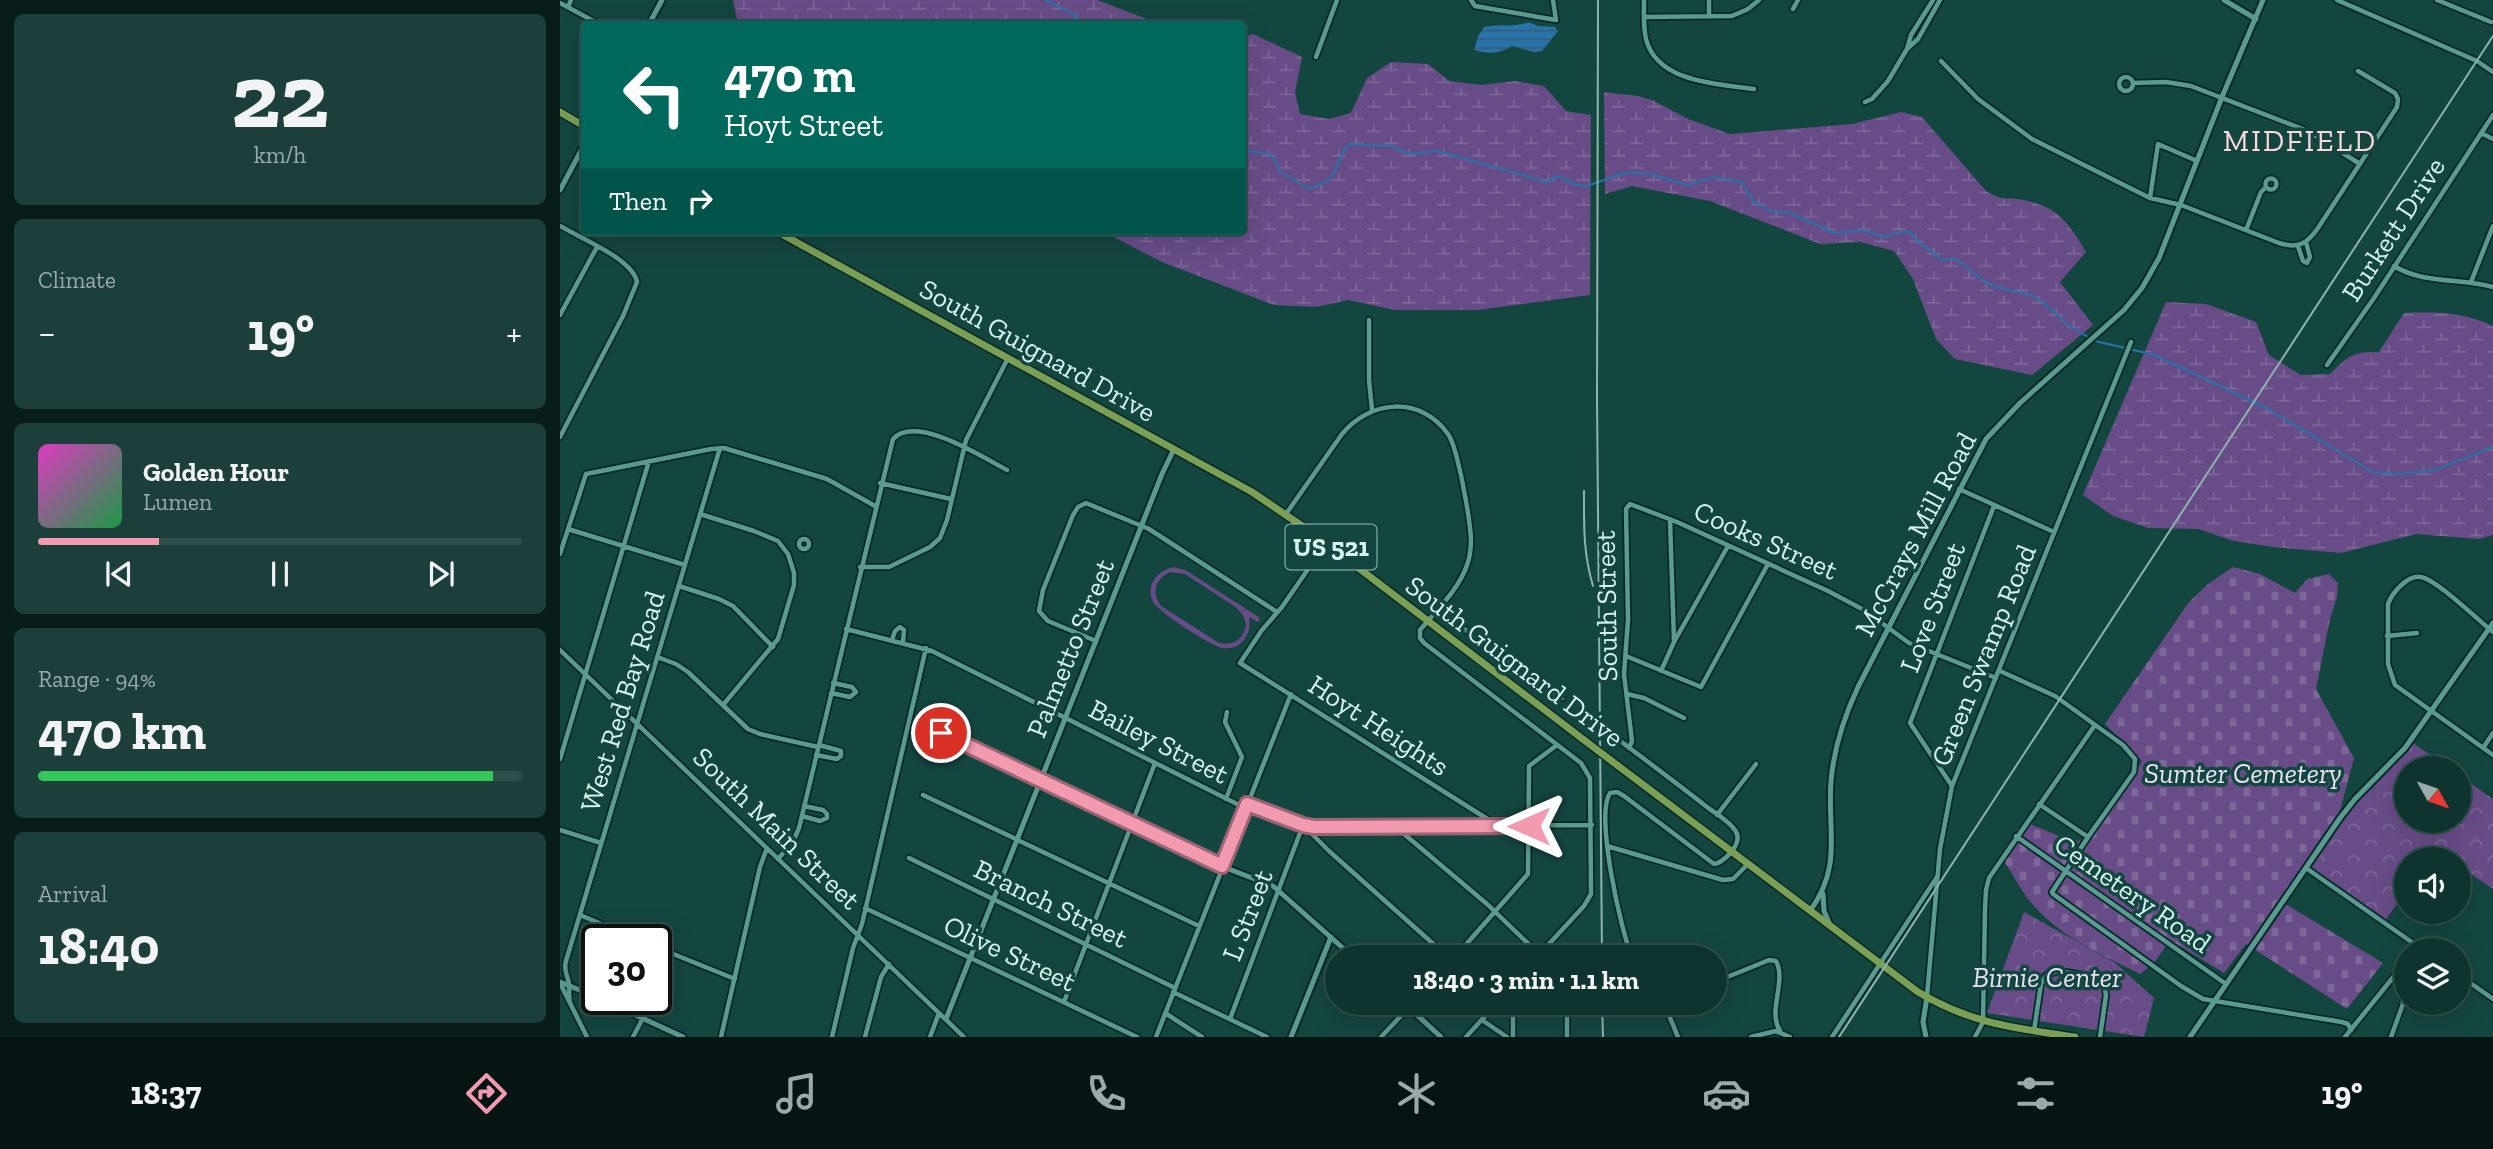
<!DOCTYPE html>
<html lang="en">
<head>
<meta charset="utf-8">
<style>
  :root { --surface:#0f3430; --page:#1d3f3c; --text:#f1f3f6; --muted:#9baaab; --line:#2f4f4c; --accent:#f29aaf }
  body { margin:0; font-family:"Zilla Slab",serif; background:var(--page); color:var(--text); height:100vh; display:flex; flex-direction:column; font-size:26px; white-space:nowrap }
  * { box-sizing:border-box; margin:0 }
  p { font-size:23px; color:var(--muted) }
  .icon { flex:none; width:38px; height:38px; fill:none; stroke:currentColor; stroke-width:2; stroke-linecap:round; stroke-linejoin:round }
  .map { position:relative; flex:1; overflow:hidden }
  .side { display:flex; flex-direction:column; gap:14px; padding:14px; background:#081d1a; width:560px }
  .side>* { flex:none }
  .top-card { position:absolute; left:21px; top:21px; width:665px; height:214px; border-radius:7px; box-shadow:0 7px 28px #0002,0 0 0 2px var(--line); background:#00695c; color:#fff; overflow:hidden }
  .needle { width:46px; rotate:130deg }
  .controls { position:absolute; left:1834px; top:756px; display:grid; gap:14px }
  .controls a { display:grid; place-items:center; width:77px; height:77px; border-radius:50%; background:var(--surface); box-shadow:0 7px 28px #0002,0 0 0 2px var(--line); font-size:35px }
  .speed { position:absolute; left:21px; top:924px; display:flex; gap:14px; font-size:35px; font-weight:700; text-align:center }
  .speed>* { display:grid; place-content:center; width:91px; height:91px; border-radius:50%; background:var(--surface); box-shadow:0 7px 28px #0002,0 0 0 2px var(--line); line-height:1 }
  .speed .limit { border:4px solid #111; border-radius:10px; background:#fff; color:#111 }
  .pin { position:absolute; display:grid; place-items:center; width:60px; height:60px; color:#fff; margin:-30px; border:4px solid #fff; border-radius:50%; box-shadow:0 2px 7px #0007 }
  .me { position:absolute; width:77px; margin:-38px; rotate:270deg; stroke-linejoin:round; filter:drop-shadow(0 0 5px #0008) }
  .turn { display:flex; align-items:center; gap:24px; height:147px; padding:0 28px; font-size:32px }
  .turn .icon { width:91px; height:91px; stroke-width:2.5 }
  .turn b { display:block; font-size:49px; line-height:60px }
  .then { display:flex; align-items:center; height:66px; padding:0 28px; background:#0003; gap:14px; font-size:26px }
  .big { font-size:52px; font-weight:800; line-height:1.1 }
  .side .card { flex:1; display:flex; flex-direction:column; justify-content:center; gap:10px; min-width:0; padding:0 24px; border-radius:10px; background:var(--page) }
  .side .dial { align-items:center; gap:0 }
  .dial b { font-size:91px; line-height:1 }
  .song { display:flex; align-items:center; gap:21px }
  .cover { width:84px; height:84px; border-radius:10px; background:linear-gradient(135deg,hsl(310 70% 55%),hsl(140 70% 35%)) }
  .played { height:7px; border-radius:4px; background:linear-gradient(90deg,var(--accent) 25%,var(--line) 25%) }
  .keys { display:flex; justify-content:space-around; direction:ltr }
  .heat { display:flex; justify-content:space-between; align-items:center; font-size:38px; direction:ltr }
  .charge { height:10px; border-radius:5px; background:linear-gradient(90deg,#34c759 94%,var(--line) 0) }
  .trip { position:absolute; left:765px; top:945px; width:402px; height:70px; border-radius:35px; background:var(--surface); box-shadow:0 7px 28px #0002,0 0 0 2px var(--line); font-weight:800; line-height:70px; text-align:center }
  .tabs { display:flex; height:112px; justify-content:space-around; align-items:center; background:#061513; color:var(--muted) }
  .tabs .icon { width:49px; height:49px }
  .tabs .selected { color:var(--accent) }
  .tabs b { font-size:32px; color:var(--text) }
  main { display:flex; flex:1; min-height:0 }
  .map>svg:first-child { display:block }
</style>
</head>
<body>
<main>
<section class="side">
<div class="card dial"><b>22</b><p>km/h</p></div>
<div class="card"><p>Climate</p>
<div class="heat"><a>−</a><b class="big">19°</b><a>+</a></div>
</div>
<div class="card">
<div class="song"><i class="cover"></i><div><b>Golden Hour</b><p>Lumen</p></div></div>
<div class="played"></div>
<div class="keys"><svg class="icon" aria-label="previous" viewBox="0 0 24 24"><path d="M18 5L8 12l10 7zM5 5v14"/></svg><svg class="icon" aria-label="pause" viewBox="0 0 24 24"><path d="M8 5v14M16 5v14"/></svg><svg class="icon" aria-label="next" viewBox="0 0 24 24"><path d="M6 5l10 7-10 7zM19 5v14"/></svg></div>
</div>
<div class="card"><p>Range · 94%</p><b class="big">470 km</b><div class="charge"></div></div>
<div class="card"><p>Arrival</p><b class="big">18:40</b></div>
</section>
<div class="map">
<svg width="1933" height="1037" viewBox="0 0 1933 1037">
  <defs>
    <pattern id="forest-crowns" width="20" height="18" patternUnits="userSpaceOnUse" patternTransform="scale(1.75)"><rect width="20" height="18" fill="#684c87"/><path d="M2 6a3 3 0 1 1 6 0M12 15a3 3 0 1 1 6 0" fill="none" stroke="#7d6698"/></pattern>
    <pattern id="wetland-marsh" width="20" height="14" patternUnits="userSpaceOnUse" patternTransform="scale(1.75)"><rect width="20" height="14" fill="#684c87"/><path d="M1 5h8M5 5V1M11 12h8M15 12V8" fill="none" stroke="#7d6698"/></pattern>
    <pattern id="cemetery-stones" width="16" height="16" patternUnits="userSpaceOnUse" patternTransform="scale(1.75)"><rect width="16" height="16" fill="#684c87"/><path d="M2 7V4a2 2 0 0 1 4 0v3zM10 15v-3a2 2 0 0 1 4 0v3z" fill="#7d6698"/></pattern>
    <pattern id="water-rules" width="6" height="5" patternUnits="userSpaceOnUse" patternTransform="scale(1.75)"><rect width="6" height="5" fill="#2873a9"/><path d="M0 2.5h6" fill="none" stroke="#345e78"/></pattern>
  </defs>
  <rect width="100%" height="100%" fill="#144640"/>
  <path fill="url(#forest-crowns)" d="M 1850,741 L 1889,768 L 1846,768 L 1846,821 L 1899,821 L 1899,775 L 1933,799 L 1933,889 L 1899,866 L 1899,859 L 1889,859 L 1875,850 L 1868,859 L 1846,859 L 1846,891 L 1824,922 L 1746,868 L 1780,818 Z
    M 1464,912 L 1554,962 L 1594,998 L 1584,1037 L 1427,1013 Z"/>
  <path fill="url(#wetland-marsh)" d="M 173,0 L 537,0 L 600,24 L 178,24 Z
    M 693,34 L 742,57 L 735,92 L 740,114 L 769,119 L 791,113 L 807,78 L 831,62 L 868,64 L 889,81 L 922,85 L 955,81 L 984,86 L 1006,111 L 1031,115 L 1030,295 L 918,310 L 835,310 L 788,300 L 756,307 L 714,305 L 602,262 L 542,231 L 682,231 L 683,37 Z
    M 1044,92 L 1078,96 L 1094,101 L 1128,119 L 1170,134 L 1292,124 L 1341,112 L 1362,117 L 1426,191 C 1446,203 1445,196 1463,200 C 1499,207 1509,224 1526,252 L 1500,282 L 1533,325 L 1472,375 L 1395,359 L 1376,339 L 1353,279 L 1334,251 L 1300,242 L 1260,244 L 1150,201 L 1072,186 L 1045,194 Z
    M 1606,302 L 1646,304 L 1696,322 L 1709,355 L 1741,375 L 1770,374 C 1788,356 1793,351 1819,352 L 1844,313 C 1877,312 1903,312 1933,326 L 1933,535 L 1919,539 L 1856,534 L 1781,553 L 1713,547 L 1674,541 L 1638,529 L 1588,528 L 1553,516 L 1523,495 Z"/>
  <path fill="url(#cemetery-stones)" d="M 1673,567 L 1700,574 L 1735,593 L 1747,579 L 1769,574 L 1778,583 L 1777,597 L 1770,619 L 1756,689 L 1794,758 L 1779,814 L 1719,900 L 1823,963 L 1787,1009 L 1686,944 L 1664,973 L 1610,940 L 1594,963 L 1580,974 C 1543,955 1501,937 1474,906 C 1461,892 1454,875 1443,860 L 1468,823 L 1504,838 L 1527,842 L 1567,787 L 1582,761 L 1545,724 L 1629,602 L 1648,584 Z"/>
  <path fill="#684c87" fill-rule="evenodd" d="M 614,567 L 627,571 L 700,618 L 698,622 L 689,617 C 692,633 682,651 663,648 C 651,646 600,613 594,603 C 584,587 597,570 614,567 ZM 610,572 L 625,574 L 677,608 L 684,617 L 686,624 C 684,639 674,646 659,643 L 601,606 C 591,592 595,579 610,572 Z"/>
  <path fill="url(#water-rules)" d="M 969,22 L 978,26 L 995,27 L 998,31 L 982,51 L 974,52 L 952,46 C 939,54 929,54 914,50 L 918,36 L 924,27 C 939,24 954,28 969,22 Z"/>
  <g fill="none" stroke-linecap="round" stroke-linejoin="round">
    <path stroke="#2873a9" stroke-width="2" d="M 486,0 L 513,14 L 522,24
      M 682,151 C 703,154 713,147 719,171 L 749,189 C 786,176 770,166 789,144 L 831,146 L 850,154 L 877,151 L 987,182 L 998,176 L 1017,185 L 1027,186 L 1067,172 L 1090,174 L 1127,185 L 1154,177 L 1182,182 L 1193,201 L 1211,212 L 1228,212 L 1274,233 L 1305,230 L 1323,237 L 1340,232 L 1350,232 C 1358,245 1371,249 1381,260 L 1396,259 L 1425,282 L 1440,288 L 1472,295 L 1484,303 L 1508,325 L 1535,341 L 1595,355 L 1706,408 L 1813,472 L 1841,474 L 1875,470 L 1933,447"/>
    <g stroke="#072a26" stroke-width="8">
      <path id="minor" d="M 911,0 L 915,6 L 996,20 L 993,0
        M 1084,0 C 1084,12 1083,26 1086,39 C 1097,83 1159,84 1194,89
        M 1149,0 L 1149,16
        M 1777,0 L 1917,61 L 1933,72
        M 1877,0 L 1931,22
        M 0,3 L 39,24
        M 8,7 L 11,0
        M 1233,9 L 1238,0
        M 1084,17 L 1172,16 L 1188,9 L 1199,0
        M 1347,49 L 1358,39 L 1380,0
        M 756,57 L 777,0
        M 1381,61 L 1418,99 L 1472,139 L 1590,198 L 1621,205 L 1719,243 C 1738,249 1747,244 1758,228 L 1837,107 L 1838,99 L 1835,93 L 1798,71
        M1559 84a7 7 0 1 1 14 0a7 7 0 1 1-14 0Z
        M 1573,83 L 1606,82 L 1631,86 L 1748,131 L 1800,164
        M 1305,102 L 1312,99 L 1328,81 L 1347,49 L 1351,35 L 1373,0
        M 1921,133 L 1933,139
        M1705.5 184a5.5 5.5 0 1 1 11 0a5.5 5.5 0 1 1-11 0Z
        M 1590,198 L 1598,144 L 1637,161
        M 0,226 C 20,238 73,259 77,282 L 63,316 L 0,437
        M 1686,230 L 1701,192 L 1706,187
        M 1738,246 L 1743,261 L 1747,263 L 1750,257 L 1746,242
        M 1834,266 C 1863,284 1901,278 1933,287
        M 1911,282 L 1933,226
        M 0,315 L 37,247
        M 809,320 L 809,380 L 812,410
        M 1767,365 L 1814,298 L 1933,115
        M 320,483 L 391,499
        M 1399,489 L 1494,532
        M 140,514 L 194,531 L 218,541 L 228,554 L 234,573 L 234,585 L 218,639 L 163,705
        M 726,514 L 782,434 C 810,400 860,395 888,434 C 898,448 910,520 911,539 C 911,547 910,557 907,565 C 899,589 876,611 860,630 L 860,638 L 864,643 L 1021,763 L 1030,778 L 1031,894 L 1024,906 L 977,957
        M 1110,520 L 1114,641
        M 8,529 L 125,565
        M239 544a5 5 0 1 1 10 0a5 5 0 1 1-10 0Z
        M 766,543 L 722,607 L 702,630 L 680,663 L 929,820 L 933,826
        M 0,554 L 26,474 L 151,449 L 164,448 L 267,479 L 315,506
        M 300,567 L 329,567 L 370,547 L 380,538 L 387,520 L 406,440 L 448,358
        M 119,586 L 159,599 L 173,606 L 213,647
        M 879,606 L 927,649 L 1002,698
        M 286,629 L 372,651 L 685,808
        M 1933,632 C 1918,620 1877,580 1861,577 C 1848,574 1832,593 1828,604 L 1828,664 L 1835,685 L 1933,755
        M 1827,636 L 1857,633
        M 332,640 L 335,631 L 340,627 L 344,630 L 343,642
        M 536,641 L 488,621 L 479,611 L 483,590 L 513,515 L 518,507 L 526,503 L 589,529 L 717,612
        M 0,650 L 404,1037
        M 1066,656 L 1141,687 L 1208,564
        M 97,657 L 116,664 L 128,672 L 188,729 L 200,734 L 258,747
        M 1101,671 L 1114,642 L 1168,546
        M 1440,671 L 1495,696 L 1563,745 L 1575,759 L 1574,772 L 1528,837 L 1492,892 L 1493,894 L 1621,986 L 1643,999 L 1782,1022 L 1788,1024 L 1791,1030
        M 271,693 L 290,697 L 296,692 L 292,687 L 273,683
        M 1067,694 L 1084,698 L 1124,718
        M 381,733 L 481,781
        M 1051,734 C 1083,758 1115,782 1147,807 C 1156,814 1171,822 1176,832 C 1183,843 1164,863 1154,864 L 1064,796 L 1057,792 L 1050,793 C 1035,815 1061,932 1072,957
        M 1069,748 L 1072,741 L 1064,674 L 1068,620 L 1066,509 L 1070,504 L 1117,522 L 1268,591 L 1304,610 L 1349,643 L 1436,678
        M 1923,748 L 1933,733
        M 256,755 L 277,759 L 281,756 L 281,751 L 259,745
        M 0,759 L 89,461
        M 1392,786 L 1350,723 L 1434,506
        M 363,795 L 639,926
        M 666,799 L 682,757 L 665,722 L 667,712
        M 687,804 L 743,825 L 755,827 L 1032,825
        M 1479,804 L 1528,837
        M 1157,815 L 1196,764
        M 242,816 L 260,821 L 267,818 L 267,814 L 263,810 L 244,806
        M 744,826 L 769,851 L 888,957
        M 837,828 L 927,904 L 980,955
        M 0,830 L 41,843
        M 1456,836 L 1666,984
        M 1047,846 L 1163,880 L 1173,879 L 1187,865
        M 349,858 L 615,988
        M 218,859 L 233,842 L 239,828 L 333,439 C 356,414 422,457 447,470
        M 1746,868 L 1863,950
        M 305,908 L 577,1037
        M 20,915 L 79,940
        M 96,947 L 175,979
        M 895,957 L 968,874 L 969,766 L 997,745
        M 1899,975 L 1933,999
        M 1155,982 L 1209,960 L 1216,961 C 1227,982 1207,1010 1220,1031
        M 0,983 L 27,1037
        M 613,992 L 707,1037
        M 1367,996 L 1380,849 L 1392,786 L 1571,342
        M 10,1002 C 8,995 10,990 9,984 C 8,975 3,971 6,961 L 160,448
        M 504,1002 L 595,763
        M 1104,1003 L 1118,1037
        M 605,1013 L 642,1037
        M 1007,1017 L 1007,1037
        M 670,1019 L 743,825
        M 922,1020 L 947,1037
        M 1474,1031 L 1481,984 L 1486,975 L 1499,971 L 1536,977 L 1544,983 L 1546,995 L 1540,1037
        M 73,1037 L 83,1018
        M 161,1037 L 200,867 L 207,848
        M 272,1037 L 293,948 L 302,924 L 366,648
        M 305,1037 L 321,977 L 329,964
        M 370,1037 L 379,1013
        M 596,1037 L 731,694
        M 821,1037 L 853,1003
        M 906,1037 L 937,1003
        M 953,1037 L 953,1017
        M 1191,1037 L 1216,1031 L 1230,1037
        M 1272,1037 L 1377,877
        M 1415,1037 L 1423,1022 L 1425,908 L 1426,890 L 1429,878 L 1535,725
        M 1785,1037 L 1835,975 L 1842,979 L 1843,1004 L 1831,1037"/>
    </g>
    <g stroke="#072a26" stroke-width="9">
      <path id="tertiary" d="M 1664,0 L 1696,19
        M 89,24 L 102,0
        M 0,190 L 24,145
        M 481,781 L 653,863 L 713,886 L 793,957
        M 1263,894 L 1264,911 L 1270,925
        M 1250,911 C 1283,865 1267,832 1271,781 C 1274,747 1284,717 1298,687 L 1426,439 L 1460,403 L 1564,310 L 1582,288 L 1599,258 L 1662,97 L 1703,0
        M 844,1003 L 881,1037
        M 386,1019 L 602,474 L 614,449
        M 731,1037 L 771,937
        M 1366,1037 L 1363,1022 L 1367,997
        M 1630,1037 L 1780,818 L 1795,799 L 1845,748 L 1933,623"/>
    </g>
    <g stroke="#072a26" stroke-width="9">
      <path id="secondary" d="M 0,982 L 37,997
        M 41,999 L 123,1037"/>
    </g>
    <g stroke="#072a26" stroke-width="10">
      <path id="trunk" d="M 0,112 L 24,126
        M 216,231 L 692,492 L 754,534 L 1024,740
        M 1057,765 L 1358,992 C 1412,1024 1454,1028 1515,1037"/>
    </g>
    <use href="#minor" stroke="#5b9a91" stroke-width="4.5"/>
    <use href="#tertiary" stroke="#5b9a91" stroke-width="5"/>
    <use href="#secondary" stroke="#5b9a91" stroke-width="5"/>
    <use href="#trunk" stroke="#7b9f55" stroke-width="7"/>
    <path stroke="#8db3ae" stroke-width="2" d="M 1038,0 L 1037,400 L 1042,957
      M 1024,491 C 1024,526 1023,552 1033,586
      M 1042,1003 L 1043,1037
      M 1279,1037 L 1933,36"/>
    <g stroke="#072a26" stroke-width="10" stroke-linecap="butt">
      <path id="trunk-bridge" d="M 1024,740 L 1057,765"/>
    </g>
    <use href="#trunk-bridge" stroke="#7b9f55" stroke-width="7"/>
  </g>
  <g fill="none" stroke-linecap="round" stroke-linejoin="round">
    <g stroke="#9d6472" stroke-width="18">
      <path id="route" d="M 381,733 L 662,866 L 687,804 L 743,825 L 754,827 L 969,826"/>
    </g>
    <use href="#route" stroke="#f29aaf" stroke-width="12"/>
  </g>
  <g text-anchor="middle" stroke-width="7" stroke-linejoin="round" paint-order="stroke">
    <rect fill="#144640" stroke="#9abfba" stroke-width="2" x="725.5" y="524.5" width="91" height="45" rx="5"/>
    <g font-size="26" font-weight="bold" fill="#d4f3ee">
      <text x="771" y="556">US 521</text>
    </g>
    <g font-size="28" fill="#d4f3ee" stroke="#144640">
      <text transform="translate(1833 229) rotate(-57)" y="10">Burkett Drive</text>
      <text transform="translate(478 350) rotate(29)" y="10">South Guignard Drive</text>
      <text transform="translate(1355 534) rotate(-62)" y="10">McCrays Mill Road</text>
      <text transform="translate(1206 540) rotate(24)" y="10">Cooks Street</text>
      <text transform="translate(1046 606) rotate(-91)" y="10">South Street</text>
      <text transform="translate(1372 607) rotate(-69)" y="10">Love Street</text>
      <text transform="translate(510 648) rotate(-68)" y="10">Palmetto Street</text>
      <text transform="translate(1423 655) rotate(-68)" y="10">Green Swamp Road</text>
      <text transform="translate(955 661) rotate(37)" y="10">South Guignard Drive</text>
      <text transform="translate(62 701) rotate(-73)" y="10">West Red Bay Road</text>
      <text transform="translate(819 725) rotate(33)" y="10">Hoyt Heights</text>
      <text transform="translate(599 741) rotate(27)" y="10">Bailey Street</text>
      <text transform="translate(217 828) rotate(44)" y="10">South Main Street</text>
      <text transform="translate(1573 893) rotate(35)" y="10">Cemetery Road</text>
      <text transform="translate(491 903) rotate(26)" y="10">Branch Street</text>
      <text transform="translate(687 915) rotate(-69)" y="10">L Street</text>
      <text transform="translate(450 953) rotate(25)" y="10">Olive Street</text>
    </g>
    <g font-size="28" font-style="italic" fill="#e9dff7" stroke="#144640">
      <text x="1683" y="783">Sumter Cemetery</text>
      <text x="1487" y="987">Birnie Center</text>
    </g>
    <g font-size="30" letter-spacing="2" fill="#fad7de" stroke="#144640">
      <text x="1740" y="151">MIDFIELD</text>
    </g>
  </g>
</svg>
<div class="controls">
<a><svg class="needle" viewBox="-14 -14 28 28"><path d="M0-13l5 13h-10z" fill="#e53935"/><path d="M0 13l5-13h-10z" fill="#9baaab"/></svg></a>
<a><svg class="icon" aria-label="sound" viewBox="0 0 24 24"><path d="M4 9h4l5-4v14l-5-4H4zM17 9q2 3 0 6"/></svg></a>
<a><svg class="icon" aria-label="layers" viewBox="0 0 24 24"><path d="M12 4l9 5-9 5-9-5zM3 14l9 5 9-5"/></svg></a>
</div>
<div class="speed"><div class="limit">30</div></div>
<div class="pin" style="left:381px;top:733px;background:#d93025"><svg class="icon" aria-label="arrive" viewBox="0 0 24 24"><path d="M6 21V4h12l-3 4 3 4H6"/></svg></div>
<svg class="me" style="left:969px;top:826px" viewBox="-20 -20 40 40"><path d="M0-17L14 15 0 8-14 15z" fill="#f29aaf" stroke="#fff" stroke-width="4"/></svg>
<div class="trip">18:40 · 3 min · 1.1 km</div>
<div class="top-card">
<div class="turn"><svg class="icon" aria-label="left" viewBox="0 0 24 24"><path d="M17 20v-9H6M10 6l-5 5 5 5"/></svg><div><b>470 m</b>Hoyt Street</div></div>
<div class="then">Then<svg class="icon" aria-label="right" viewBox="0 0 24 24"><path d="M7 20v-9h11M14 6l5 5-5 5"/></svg></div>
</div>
</div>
</main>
<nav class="tabs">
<b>18:37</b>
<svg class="icon selected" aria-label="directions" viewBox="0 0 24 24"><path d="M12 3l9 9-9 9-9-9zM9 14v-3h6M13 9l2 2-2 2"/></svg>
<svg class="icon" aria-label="music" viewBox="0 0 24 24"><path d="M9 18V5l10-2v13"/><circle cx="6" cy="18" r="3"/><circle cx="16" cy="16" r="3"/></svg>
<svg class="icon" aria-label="phone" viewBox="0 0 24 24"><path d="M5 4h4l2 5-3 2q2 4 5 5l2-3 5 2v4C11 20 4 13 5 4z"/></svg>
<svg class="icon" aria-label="climate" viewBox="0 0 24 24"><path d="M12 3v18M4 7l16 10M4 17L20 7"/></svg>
<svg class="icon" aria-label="car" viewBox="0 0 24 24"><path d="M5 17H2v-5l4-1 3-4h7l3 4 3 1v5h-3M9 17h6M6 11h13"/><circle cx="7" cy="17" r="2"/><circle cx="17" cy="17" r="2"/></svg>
<svg class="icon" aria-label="filters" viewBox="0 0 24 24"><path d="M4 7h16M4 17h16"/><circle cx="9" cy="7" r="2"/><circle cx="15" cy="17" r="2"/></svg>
<b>19°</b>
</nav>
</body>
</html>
